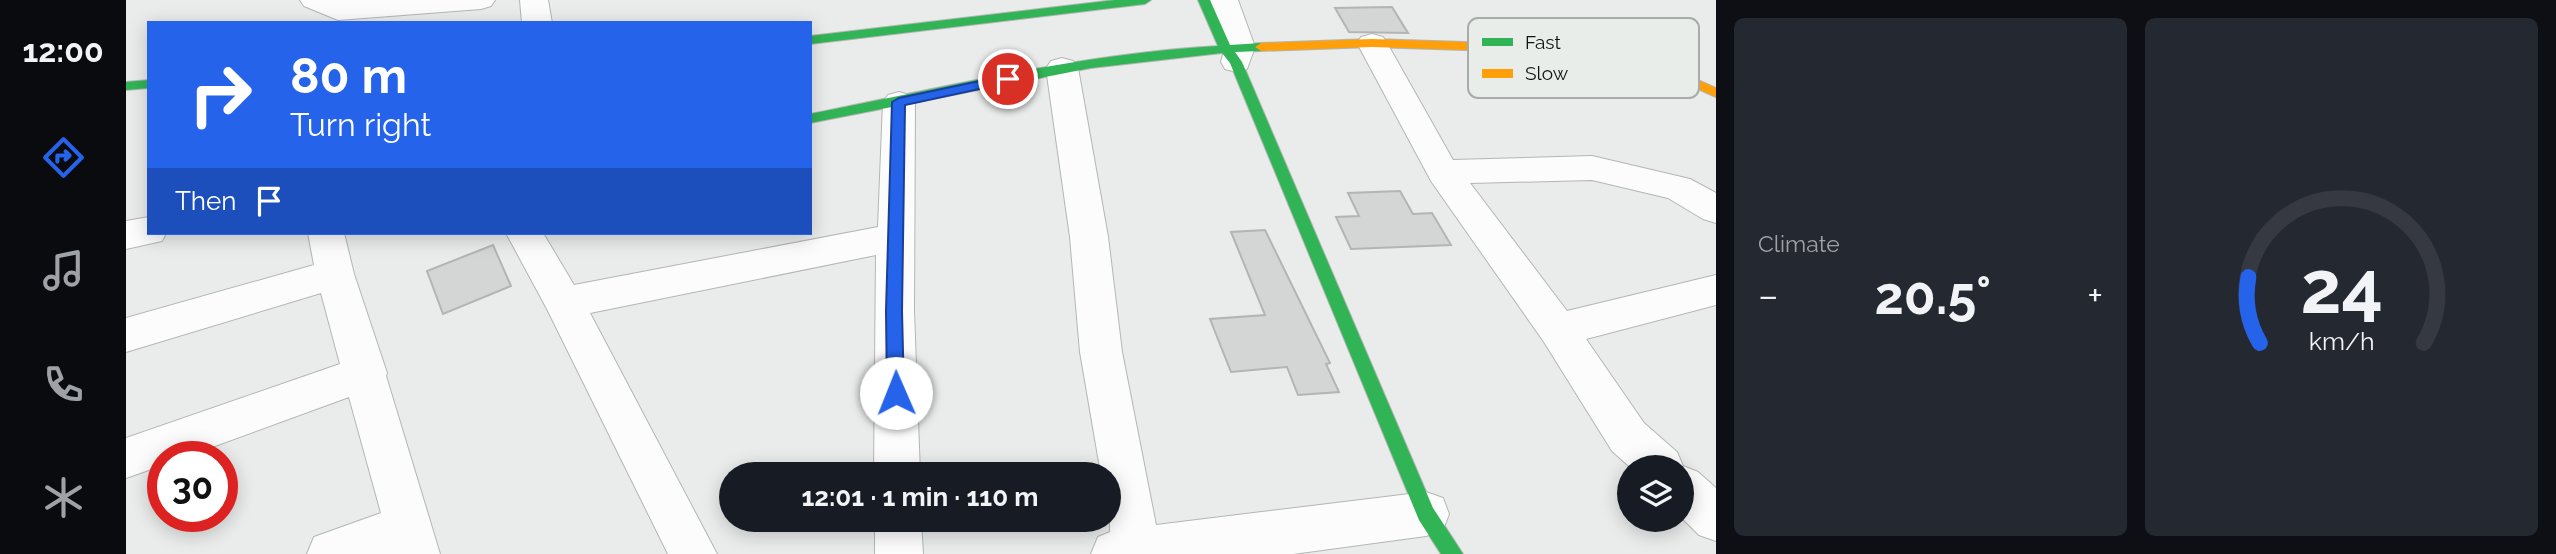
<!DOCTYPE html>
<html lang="en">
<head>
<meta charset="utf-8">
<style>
  :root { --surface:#171b24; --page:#242831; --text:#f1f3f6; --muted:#9ea1a6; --line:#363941; --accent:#2563eb }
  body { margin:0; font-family:Raleway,sans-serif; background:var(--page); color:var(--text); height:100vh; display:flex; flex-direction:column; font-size:26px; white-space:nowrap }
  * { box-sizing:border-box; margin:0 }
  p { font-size:23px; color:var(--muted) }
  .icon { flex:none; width:38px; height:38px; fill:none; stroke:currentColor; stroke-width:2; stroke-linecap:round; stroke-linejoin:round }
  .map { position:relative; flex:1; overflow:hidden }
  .details { display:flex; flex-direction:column; gap:18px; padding:18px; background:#0d0f14; width:840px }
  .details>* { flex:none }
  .top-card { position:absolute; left:21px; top:21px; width:665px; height:214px; border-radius:0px; box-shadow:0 4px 18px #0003; background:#2563eb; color:#fff; overflow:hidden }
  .fabs { position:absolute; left:1491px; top:455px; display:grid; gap:14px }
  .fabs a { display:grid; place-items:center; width:77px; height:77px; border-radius:50%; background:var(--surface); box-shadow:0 4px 18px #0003; font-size:35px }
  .speed { position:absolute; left:21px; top:441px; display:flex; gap:14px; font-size:35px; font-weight:700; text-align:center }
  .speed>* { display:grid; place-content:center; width:91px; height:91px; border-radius:50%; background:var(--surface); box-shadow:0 4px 18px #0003; line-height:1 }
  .speed .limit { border:10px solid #d22; background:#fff; color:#111 }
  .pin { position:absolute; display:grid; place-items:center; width:60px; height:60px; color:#fff; margin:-30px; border:4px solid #fff; border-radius:50%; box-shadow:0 2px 7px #0007 }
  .me { position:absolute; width:77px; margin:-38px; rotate:359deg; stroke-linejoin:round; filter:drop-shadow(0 0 5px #0008) }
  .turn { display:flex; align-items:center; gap:24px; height:147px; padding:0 28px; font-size:32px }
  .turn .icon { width:91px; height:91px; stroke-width:2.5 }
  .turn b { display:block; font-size:49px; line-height:60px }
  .then { display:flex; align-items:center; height:66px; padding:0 28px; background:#0003; gap:14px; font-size:26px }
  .big { font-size:52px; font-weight:700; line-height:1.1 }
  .details .tile { flex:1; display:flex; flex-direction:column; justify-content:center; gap:10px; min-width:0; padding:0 24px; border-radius:10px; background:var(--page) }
  .details .dial { align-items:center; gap:0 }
  .dial svg { height:182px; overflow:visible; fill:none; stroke:var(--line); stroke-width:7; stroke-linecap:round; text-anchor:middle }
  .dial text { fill:var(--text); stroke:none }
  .heat { display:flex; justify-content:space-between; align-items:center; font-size:38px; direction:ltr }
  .details .tiles { flex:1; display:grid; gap:18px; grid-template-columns:repeat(2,1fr) }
  .trip { position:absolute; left:593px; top:462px; width:402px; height:70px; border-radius:35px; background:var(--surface); box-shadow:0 4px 18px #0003; font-weight:700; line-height:70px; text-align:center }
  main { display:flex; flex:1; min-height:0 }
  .tab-bar { display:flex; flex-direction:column; width:126px; justify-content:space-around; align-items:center; background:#090b0e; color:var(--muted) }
  .tab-bar .icon { width:49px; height:49px }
  .tab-bar .current { color:var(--accent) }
  .tab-bar b { font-size:32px; color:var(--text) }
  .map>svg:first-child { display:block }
</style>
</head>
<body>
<main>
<nav class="tab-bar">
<b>12:00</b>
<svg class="icon current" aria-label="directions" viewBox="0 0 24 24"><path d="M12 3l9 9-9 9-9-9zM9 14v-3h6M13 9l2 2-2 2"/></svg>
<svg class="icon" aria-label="music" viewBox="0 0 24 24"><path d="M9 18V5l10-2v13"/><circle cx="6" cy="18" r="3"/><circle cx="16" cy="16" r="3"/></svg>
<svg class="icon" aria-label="phone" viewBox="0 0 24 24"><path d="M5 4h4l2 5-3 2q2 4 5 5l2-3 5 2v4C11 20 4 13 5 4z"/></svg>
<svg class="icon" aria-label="climate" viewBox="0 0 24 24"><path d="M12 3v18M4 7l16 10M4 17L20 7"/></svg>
</nav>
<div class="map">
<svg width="1590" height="554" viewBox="0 0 1590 554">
  <rect width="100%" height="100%" fill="#e9ecea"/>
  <path fill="#d4d5d5" stroke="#b3b4b4" stroke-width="2" d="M 1266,7 L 1282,33 L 1223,32 L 1209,8 Z
    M 1274,191 L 1287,214 L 1306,213 L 1325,245 L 1225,249 L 1210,217 L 1233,216 L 1222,193 Z
    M 1139,230 L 1204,363 L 1200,364 L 1213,392 L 1172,395 L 1161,367 L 1105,372 L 1084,319 L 1139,315 L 1105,232 Z
    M 367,245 L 385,286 L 317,314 L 301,271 Z"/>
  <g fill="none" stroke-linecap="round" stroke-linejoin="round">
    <g stroke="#b4b6b5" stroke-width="2">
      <path id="street" d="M 174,0 L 369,0 L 365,6 L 355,9 L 212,20 L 178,6 Z
        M 394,0 L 422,0 L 426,23 L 396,23 Z
        M 1084,0 L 1112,0 L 1129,47 L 1121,69 L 1110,72 L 1099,69 L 1095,62 L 1099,47 Z
        M 1246,34 L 1257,37 L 1261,43 L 1327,160 L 1466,156 L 1564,179 L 1590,193 L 1590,223 L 1577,219 L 1542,198 L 1466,180 L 1344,183 L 1441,311 L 1590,275 L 1590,305 L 1460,339 L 1518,423 L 1551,452 L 1557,466 L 1572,472 L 1590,488 L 1590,541 L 1573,535 L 1556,518 L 1556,467 L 1504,467 L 1486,451 L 1418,342 L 1305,181 L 1231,43 L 1235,37 Z
        M 936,58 L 947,61 L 952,68 L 982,237 L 996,352 L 1030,525 L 1300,492 L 1317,498 L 1323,514 L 1317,530 L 1300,536 L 1167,554 L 965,554 L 972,537 L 984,532 L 984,474 L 975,474 L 954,352 L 944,237 L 920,68 L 925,61 Z
        M 773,92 L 784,95 L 789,102 L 788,311 L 794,474 L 748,474 L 750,255 L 464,313 L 591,554 L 542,554 L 421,309 L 380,233 L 417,233 L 448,285 L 752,227 L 757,102 L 762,95 Z
        M 23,217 L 23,233 L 40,233 L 36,241 L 0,249 L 0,221 Z
        M 182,233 L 218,233 L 228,274 L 261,373 L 260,376 L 314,554 L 181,554 L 188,537 L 255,513 L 223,397 L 59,457 L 37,457 L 37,465 L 0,478 L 0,438 L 214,364 L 195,293 L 0,352 L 0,318 L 188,265 Z
        M 749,520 L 795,520 L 797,554 L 749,554 Z"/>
    </g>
    <g stroke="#b4b6b5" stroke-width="2">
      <path id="fast" d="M 989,0 L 1025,0 L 1019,4 L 684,44 L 684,36 Z
        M 1072,0 L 1084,0 L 1104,45 L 1135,43 L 1141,47 L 1135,51 L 1109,52 L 1116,62 L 1307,508 L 1337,554 L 1315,554 L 1293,520 L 1104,63 L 1096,53 L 965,68 L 684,123 L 684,114 C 819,87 954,54 1092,46 Z
        M 23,80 L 23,88 L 0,90 L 0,82 Z"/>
    </g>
    <g stroke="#b4b6b5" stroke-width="2">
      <path id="slow" d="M 1246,39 L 1498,47 L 1590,88 L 1590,97 L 1496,55 L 1246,47 L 1135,51 L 1129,47 L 1135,43 Z"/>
    </g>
    <use href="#street" fill="#fcfcfc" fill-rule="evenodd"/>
    <use href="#fast" fill="#30b455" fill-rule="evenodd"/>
    <use href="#slow" fill="#ff9f0a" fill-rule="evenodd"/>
  </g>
  <path fill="#2563eb" stroke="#184099" stroke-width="2" d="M 882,75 L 886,77 L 886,82 L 779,105 L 776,311 L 778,393 L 776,398 L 770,400 L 763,398 L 761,393 L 760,311 L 766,102 L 773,98 Z"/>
  <rect x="1342" y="18" width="231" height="80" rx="10" fill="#e8edea" stroke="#a8aba9" stroke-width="2"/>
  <rect x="1356" y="38" width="31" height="8" fill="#30b455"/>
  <rect x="1356" y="69" width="31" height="9" fill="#ff9f0a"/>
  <g font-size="19" fill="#111211">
    <text x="1399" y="49">Fast</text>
    <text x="1399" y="80">Slow</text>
  </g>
</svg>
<div class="fabs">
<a><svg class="icon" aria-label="layers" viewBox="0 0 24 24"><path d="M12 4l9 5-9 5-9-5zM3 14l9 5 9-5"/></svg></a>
</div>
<div class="speed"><div class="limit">30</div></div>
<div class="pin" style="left:882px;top:79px;background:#d93025"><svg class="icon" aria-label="arrive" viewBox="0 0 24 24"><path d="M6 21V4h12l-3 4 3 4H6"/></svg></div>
<svg class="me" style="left:770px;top:393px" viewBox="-20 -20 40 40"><circle r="19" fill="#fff"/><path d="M0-13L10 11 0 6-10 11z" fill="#2563eb"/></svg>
<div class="trip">12:01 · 1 min · 110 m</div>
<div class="top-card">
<div class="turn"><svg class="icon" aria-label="right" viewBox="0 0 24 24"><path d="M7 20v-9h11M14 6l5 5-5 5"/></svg><div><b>80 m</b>Turn right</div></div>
<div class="then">Then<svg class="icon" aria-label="arrive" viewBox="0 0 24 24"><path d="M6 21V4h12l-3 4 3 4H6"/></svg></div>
</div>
</div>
<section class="details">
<div class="tiles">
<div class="tile"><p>Climate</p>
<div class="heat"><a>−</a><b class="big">20.5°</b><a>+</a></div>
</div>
<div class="tile dial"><svg viewBox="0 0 100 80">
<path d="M14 69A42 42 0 1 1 86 69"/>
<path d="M14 69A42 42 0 0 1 9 40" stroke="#2563eb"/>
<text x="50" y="56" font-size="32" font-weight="700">24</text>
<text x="50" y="72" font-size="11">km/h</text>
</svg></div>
</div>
</section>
</main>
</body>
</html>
